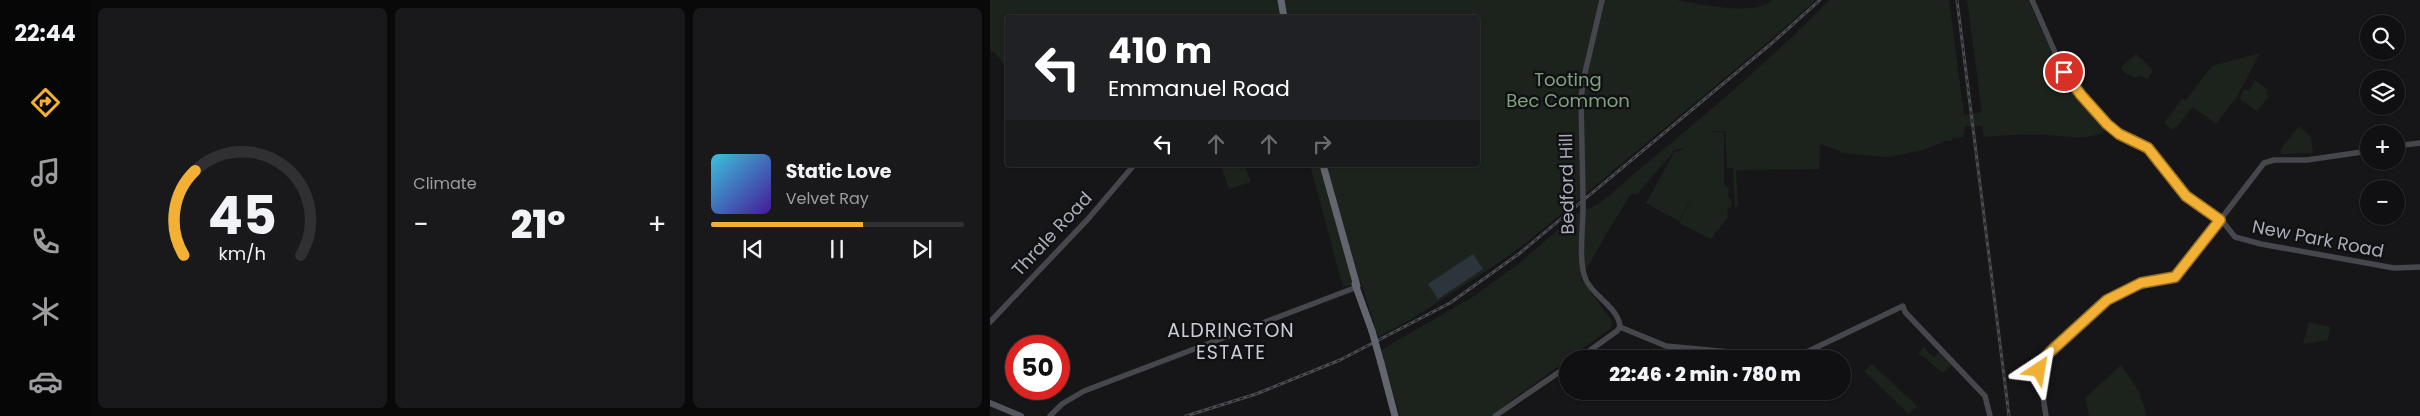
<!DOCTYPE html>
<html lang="en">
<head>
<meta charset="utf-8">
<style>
  :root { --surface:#101012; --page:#19191b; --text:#f1f3f6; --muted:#9c9d9f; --line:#303032; --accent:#f2b134 }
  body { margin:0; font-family:Poppins,sans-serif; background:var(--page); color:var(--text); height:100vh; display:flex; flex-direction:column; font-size:19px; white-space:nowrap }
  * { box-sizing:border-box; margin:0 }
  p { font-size:16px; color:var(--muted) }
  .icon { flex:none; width:28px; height:28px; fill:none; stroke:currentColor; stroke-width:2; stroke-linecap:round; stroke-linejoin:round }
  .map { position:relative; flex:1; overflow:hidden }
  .drawer { display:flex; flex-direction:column; gap:8px; padding:8px; background:#09090a; width:900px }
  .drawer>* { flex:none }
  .hud { position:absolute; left:15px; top:15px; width:475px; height:152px; border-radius:5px; box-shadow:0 1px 4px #0004,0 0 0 1px var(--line); background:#202124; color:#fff; overflow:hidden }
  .buttons { position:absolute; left:1370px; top:15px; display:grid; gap:10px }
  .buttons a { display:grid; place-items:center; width:45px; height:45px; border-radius:50%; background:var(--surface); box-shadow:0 1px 4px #0004,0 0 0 1px var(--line); font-size:25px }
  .speed { position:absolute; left:15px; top:335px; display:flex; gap:10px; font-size:25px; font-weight:700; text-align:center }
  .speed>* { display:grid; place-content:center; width:65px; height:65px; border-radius:50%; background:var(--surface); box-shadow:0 1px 4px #0004,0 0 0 1px var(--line); line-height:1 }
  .speed .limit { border:8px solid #d22; background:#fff; color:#111 }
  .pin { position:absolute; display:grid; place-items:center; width:42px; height:42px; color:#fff; margin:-21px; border:2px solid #fff; border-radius:50%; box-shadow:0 1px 5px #0007 }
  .me { position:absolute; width:55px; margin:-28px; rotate:33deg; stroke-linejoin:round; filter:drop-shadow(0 0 4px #0008) }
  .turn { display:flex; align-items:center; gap:18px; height:105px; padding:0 20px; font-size:22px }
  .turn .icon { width:65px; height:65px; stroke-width:2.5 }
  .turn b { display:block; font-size:35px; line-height:42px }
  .lanes { display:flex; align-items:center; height:48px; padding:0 20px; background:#0003; justify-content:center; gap:25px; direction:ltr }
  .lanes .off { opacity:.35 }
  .big { font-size:38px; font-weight:800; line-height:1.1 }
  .drawer .tile { flex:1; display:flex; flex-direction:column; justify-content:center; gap:8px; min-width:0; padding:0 18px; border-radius:8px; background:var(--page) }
  .drawer .dial { align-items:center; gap:0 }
  .dial svg { height:130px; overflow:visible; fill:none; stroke:var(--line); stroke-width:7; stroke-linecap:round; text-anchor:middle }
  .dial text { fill:var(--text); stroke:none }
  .song { display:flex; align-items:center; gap:15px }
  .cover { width:60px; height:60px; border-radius:8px; background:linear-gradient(135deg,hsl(190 70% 55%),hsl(260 70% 35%)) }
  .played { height:5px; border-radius:2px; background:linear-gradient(90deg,var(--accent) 60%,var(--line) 60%) }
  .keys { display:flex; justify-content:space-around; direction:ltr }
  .heat { display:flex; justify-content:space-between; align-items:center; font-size:28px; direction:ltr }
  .drawer .tiles { flex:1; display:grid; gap:8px; grid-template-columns:repeat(3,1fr) }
  .trip { position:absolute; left:569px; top:350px; width:292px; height:50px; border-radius:25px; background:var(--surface); box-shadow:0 1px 4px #0004,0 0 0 1px var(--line); font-weight:800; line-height:50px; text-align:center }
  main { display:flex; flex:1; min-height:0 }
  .tab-bar { display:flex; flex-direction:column; width:90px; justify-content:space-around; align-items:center; background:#060607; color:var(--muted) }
  .tab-bar .icon { width:35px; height:35px }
  .tab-bar .selected { color:var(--accent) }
  .tab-bar b { font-size:22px; color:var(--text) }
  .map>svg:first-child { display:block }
</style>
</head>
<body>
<main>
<nav class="tab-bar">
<b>22:44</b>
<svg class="icon selected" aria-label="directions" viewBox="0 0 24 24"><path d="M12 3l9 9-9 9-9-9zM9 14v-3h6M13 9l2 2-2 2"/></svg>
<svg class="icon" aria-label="music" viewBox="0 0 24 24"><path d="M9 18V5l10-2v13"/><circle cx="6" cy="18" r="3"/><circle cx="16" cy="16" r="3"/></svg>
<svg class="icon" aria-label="phone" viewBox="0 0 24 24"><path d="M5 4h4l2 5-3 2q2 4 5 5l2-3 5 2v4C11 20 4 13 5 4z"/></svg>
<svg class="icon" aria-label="climate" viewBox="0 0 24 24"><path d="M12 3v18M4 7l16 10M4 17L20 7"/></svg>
<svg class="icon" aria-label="car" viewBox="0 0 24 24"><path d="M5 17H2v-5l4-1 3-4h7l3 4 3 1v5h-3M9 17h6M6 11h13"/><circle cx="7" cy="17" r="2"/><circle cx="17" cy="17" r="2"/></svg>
</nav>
<section class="drawer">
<div class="tiles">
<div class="tile dial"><svg viewBox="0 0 100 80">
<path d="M14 69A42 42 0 1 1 86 69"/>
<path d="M14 69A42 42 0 0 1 21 17" stroke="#f2b134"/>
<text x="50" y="56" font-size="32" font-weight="700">45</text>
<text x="50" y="72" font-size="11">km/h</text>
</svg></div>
<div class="tile"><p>Climate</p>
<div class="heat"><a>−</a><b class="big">21°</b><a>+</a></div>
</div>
<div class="tile">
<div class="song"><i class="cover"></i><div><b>Static Love</b><p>Velvet Ray</p></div></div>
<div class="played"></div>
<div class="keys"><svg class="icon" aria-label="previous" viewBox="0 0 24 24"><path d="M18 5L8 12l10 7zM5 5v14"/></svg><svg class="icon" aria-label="pause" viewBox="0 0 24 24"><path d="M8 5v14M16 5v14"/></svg><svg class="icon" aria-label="next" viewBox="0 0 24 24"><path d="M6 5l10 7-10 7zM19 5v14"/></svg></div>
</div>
</div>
</section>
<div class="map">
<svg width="1430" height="416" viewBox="0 0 1430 416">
  <rect width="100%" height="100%" fill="#161618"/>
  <path fill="#1c231d" d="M 0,0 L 686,0 C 711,4 763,17 783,0 L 826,0 L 777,43 L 536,243 L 510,262 L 423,318 L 388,337 L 371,282 L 353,287 L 320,165 L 488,165 L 488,18 L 18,18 L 17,68 L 5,53 L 0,51 Z
    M 839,0 L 959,0 L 974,115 L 992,112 L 977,0 L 1038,0 L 1077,85 L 1091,105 L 1116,127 L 1117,130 C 1097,142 1079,136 1057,135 C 1036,134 1015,135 994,137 L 992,126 L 975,126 L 973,137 L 962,138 L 962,141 L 955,141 L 936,149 L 900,157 L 851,153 L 850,151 L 830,144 L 829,169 L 746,170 L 748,205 L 745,208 L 743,168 L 737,168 L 735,131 L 716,132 L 734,132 L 734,184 L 739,188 L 738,196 L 742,202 L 741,207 L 737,210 L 738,217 L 721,239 L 689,223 L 707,189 L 689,221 L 656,203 L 685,151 L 688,152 L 694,148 L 685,150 L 647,194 L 641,194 L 615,236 L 591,279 L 622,321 L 621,328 L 500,416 L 410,416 L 391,350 L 484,296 L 527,265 L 590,211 C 606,211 632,184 645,173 C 712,118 779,62 839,0 Z
    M 1270,53 L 1248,95 L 1226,124 L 1203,107 L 1183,130 L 1174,123 L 1192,99 L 1196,100 L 1222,66 Z
    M 1146,54 L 1163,70 L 1158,79 L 1149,76 L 1145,78 L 1135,73 L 1131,67 Z
    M 1265,80 L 1278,90 L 1276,93 L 1279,96 L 1267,111 L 1250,99 L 1254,89 L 1259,91 Z
    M 1309,126 L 1321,138 L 1323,153 L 1292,154 L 1290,150 Z
    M 240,165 L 255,165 L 261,182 L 239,189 L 232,168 Z
    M 1319,322 L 1340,327 L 1338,340 L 1313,344 Z
    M 935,346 L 936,350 L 944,357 L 949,352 L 961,365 L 954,372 C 943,369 939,357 928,354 Z
    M 882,364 L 927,406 L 919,414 L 874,371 Z
    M 1131,365 L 1149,392 L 1157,416 L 1099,416 L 1095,398 Z"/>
  <path fill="#2c353c" d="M 483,254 L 493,269 L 448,299 L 438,284 Z"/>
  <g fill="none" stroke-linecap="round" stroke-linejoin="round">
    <path stroke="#45474d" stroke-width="5.5" d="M 1042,0 L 1071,66 L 1098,104 L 1127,132 L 1158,148 L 1196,196 L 1233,222 L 1245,237 L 1271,244 L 1404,268 L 1430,267
      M 1406,146 L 1430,143
      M 593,197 L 591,98 L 594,77 L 612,0
      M 593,209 C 593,227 588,263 596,280 C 603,296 629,308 630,327
      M 0,322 L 98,219 L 144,165
      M 630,327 L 676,346 L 804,358 L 913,306 L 915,312 L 995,396 L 1000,416
      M 588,359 L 627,331 L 630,327
      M 60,416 L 72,404 L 94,391 L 367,287
      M 505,416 L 578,366
      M 1056,416 L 1049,370 L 1053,359 C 1081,331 1109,301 1146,285 C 1159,280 1175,284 1187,276 L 1274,163 L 1284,160 L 1317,160 L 1379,151"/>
    <path stroke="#53555c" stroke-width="6" d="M 0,403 L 31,416"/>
    <path stroke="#63666e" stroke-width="7" d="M 291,0 L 294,18
      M 333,165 L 367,286
      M 365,284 L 382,331
      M 391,363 L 405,416"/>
    <g stroke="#4a4c52" stroke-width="3">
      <path id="rail" d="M 967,0 L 1019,416
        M 196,416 L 266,394 L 350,360 L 460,303 L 530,253 L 782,43 L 830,0"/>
    </g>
    <use href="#rail" stroke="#111113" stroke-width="1" stroke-dasharray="4" stroke-linecap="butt"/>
    <path stroke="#45474d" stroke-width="5.5" d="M 593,197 L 593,209"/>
    <path stroke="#63666e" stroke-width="7" d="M 382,331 L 391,363"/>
  </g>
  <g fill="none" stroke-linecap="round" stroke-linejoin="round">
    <g stroke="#9d7322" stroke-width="12">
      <path id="route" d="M 1049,370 L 1051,362 L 1061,351 L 1117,300 L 1151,283 L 1185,277 L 1230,220 L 1196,196 L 1158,148 L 1129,134 L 1117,124 L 1091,95 L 1074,72"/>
    </g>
    <use href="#route" stroke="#f2b134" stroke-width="9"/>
  </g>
  <g text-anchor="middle" stroke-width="5" stroke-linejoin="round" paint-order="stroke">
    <g font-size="18" fill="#7fa381" stroke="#111113">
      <text x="578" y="86">Tooting<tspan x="578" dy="21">Bec Common</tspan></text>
    </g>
    <g font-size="18" fill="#a8adb8" stroke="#111113">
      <text transform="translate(577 184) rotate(-91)" y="6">Bedford Hill</text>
      <text transform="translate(62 234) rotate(-47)" y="6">Thrale Road</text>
      <text transform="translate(1328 239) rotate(11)" y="6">New Park Road</text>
    </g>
    <g font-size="19" letter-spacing="1" fill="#c9ccd4" stroke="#111113">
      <text x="241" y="337">ALDRINGTON<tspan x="241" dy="22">ESTATE</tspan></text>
    </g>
  </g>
</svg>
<div class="buttons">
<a><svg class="icon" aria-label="search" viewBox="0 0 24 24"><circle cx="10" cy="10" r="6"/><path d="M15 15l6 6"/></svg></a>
<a><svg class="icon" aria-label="layers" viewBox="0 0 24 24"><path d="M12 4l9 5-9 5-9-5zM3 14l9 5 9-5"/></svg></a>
<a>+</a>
<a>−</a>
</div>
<div class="speed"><div class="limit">50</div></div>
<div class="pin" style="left:1074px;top:72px;background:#d93025"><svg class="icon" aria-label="arrive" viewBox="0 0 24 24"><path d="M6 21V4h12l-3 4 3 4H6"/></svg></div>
<svg class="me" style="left:1049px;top:370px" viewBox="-20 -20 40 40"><path d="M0-17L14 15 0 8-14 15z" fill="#f2b134" stroke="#fff" stroke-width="4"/></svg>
<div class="trip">22:46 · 2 min · 780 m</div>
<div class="hud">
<div class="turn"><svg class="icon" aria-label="left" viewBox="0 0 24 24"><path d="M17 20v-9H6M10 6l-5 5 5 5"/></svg><div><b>410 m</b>Emmanuel Road</div></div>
<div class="lanes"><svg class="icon" aria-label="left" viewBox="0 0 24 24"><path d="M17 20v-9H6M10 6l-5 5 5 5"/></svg><svg class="icon off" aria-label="ahead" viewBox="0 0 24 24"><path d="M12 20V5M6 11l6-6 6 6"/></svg><svg class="icon off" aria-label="ahead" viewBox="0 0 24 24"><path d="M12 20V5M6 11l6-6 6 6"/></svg><svg class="icon off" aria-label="right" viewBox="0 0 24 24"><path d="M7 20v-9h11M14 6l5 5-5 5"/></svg></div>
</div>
</div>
</main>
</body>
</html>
